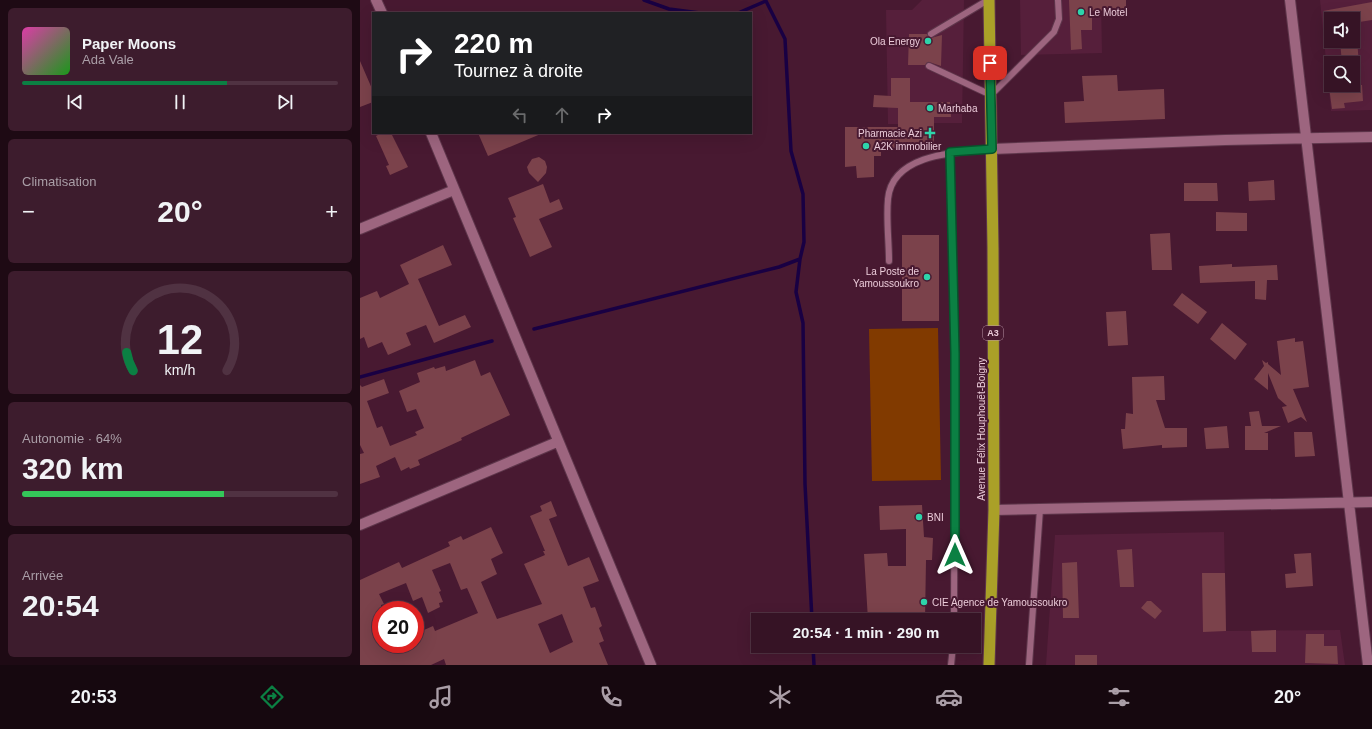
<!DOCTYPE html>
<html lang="fr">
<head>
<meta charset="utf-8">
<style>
  :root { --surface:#361325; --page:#3d1c2d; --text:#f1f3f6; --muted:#aa9ea7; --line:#503242; --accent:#0b8043 }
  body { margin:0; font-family:Arial,sans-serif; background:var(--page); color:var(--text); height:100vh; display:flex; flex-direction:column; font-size:15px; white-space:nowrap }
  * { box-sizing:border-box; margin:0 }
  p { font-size:13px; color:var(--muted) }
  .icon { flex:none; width:22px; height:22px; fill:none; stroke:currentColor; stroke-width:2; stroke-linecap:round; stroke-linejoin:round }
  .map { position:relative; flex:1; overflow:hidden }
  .panel { display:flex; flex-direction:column; gap:8px; padding:8px; background:#1e0a14; width:360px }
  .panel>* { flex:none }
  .top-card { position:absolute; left:12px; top:12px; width:380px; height:122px; border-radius:0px; box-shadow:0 4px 16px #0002,0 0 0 1px var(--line); background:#202124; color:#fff; overflow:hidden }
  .buttons { position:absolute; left:964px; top:12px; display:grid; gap:8px }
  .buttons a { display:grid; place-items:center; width:36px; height:36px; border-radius:0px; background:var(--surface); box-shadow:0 4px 16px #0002,0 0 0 1px var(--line); font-size:20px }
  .speed { position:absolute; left:12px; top:601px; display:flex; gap:8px; font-size:20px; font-weight:700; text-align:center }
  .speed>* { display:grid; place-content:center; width:52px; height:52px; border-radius:50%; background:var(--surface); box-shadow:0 4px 16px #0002,0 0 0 1px var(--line); line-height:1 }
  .speed .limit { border:6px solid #d22; background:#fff; color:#111 }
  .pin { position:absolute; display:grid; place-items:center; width:34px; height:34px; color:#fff; margin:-17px; border-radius:8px; box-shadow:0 2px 6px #0006 }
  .me { position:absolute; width:44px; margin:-22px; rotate:0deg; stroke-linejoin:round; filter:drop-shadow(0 0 3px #0008) }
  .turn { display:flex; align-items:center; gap:14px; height:84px; padding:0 16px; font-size:18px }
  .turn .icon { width:52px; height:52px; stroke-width:2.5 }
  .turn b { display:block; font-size:28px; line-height:34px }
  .lanes { display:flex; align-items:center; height:38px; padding:0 16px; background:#0003; justify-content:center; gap:20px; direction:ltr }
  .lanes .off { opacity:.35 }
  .big { font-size:30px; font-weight:800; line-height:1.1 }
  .panel .tile { flex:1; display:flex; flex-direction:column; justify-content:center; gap:6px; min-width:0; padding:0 14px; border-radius:6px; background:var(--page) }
  .panel .dial { align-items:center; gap:0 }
  .dial svg { height:104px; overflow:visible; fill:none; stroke:var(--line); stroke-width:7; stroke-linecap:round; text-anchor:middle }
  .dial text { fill:var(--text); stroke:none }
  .song { display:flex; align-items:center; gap:12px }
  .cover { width:48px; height:48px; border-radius:6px; background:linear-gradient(135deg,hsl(320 70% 55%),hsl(120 70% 35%)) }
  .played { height:4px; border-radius:2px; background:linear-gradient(90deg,var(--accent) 65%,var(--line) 65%) }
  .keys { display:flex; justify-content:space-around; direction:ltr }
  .heat { display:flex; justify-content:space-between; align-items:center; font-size:22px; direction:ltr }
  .charge { height:6px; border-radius:3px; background:linear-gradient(90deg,#34c759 64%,var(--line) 0) }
  .trip { position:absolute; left:391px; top:613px; width:230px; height:40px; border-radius:0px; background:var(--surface); box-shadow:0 4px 16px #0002,0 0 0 1px var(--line); font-weight:800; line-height:40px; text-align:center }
  .tab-bar { display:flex; height:64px; justify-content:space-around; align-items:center; background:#16080f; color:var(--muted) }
  .tab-bar .icon { width:28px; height:28px }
  .tab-bar .current { color:var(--accent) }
  .tab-bar b { font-size:18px; color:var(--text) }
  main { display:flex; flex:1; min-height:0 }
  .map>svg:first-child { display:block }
</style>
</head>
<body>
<main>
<section class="panel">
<div class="tile">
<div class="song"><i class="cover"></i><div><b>Paper Moons</b><p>Ada Vale</p></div></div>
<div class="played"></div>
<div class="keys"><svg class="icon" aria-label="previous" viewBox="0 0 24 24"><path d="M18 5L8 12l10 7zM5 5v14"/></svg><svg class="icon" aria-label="pause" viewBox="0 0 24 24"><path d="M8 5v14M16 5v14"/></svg><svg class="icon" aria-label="next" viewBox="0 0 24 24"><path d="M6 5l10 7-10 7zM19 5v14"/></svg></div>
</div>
<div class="tile"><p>Climatisation</p>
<div class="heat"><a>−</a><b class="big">20°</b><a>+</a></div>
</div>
<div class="tile dial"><svg viewBox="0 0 100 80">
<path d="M14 69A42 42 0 1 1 86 69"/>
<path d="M14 69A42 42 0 0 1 9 55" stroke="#0b8043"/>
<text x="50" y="56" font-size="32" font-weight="700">12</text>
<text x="50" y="72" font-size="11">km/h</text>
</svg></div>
<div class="tile"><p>Autonomie · 64%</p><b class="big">320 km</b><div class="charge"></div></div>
<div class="tile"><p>Arrivée</p><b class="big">20:54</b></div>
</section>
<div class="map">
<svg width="1012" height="665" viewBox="0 0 1012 665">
  <rect width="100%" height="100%" fill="#481931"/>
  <path fill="#561f3b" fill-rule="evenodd" d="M 562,0 L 604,0 L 602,123 L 574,123 L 574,148 L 539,148 L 538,124 L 528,124 L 526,10 L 552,10 Z
    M 660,0 L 741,0 L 742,53 L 661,55 Z
    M 960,0 L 1012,0 L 1012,110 L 971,111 ZM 971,19 L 993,19 L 993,41 L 971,41 ZM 971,63 L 993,63 L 993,85 L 971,85 Z
    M 864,532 L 866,631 L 980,630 L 985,665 L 686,665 L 695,535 Z"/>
  <path fill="#813a00" d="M 578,328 L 581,480 L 512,481 L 509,329 Z"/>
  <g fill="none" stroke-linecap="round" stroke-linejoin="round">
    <path stroke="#190043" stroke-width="3.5" d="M 284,0 L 309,9 L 340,13
      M 378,13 L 406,1 L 425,39 L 431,151 L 443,194 L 444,242 L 440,259 L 436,292 L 443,323 L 445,484 L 452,620
      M 174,329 L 419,267 L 440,259
      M 0,377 L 132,341
      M 453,646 L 454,665"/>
  </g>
  <path fill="#7b424b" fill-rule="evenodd" d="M 709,0 L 766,0 L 766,10 L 732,11 L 732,30 L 721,30 L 722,49 L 711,50 Z
    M 1012,2 L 1012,20 L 993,23 L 993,19 L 964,19 L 963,11 Z
    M 549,34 L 567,34 L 571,38 L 582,35 L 581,66 L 569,62 L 565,65 L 548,65 Z
    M 980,41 L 997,41 L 999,63 L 982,63 Z
    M 0,61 L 13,91 L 13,102 L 0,107 Z
    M 757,75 L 758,91 L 804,89 L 805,119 L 705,123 L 704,102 L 724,101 L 722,76 Z
    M 531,78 L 550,78 L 550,102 L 590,102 L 591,117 L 574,117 L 574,148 L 521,148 L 521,156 L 514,156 L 514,177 L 497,178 L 496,166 L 485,167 L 485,127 L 538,127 L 538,108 L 513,107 L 514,95 L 531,96 Z
    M 973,85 L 1002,85 L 1003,101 L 984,103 L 985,108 L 972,109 L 969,87 Z
    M 22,133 L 31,133 L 48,167 L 30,175 L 26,166 L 29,165 L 16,136 Z
    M 118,133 L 183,133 L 128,156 Z
    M 179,157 L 185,161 L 187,167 L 186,173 L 178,182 L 169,173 L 167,167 L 172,159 Z
    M 914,180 L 915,200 L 889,201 L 888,182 Z
    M 824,183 L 857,183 L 858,201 L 824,201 Z
    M 183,184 L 190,203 L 199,199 L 203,209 L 179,219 L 192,247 L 170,257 L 153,218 L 156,217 L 148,198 Z
    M 856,212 L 887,213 L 887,231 L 856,231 Z
    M 810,233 L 812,270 L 792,270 L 790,234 Z
    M 542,235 L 579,235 L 579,321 L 542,321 Z
    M 83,245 L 92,265 L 58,279 L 79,326 L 105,315 L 111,327 L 74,343 L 66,325 L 46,333 L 51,345 L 28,355 L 22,342 L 8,348 L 4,337 L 0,339 L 0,298 L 17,291 L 20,298 L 49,284 L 40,265 Z
    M 872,264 L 872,267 L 917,265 L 918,280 L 907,280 L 906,300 L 895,299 L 895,281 L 840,283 L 839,266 Z
    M 822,293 L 847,312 L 838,324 L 813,305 Z
    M 766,311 L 768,345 L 748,346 L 746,312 Z
    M 862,323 L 887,344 L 875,360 L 850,339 Z
    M 935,338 L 935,342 L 943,341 L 949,387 L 933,389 L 947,422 L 941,417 L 928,423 L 922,407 L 927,406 L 918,398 L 908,373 L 908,390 L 894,379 L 904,366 L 902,360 L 906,363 L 908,362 L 908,364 L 921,375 L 917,341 Z
    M 115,360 L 121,376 L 130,372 L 150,415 L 101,438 L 102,440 L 58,460 L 60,465 L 50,469 L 49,467 L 41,471 L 35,457 L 16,466 L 20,477 L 0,484 L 0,454 L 4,453 L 0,445 L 0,385 L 2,387 L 24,379 L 29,393 L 7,401 L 17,428 L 22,426 L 30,446 L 57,435 L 55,432 L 64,428 L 56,409 L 47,412 L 39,391 L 60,382 L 57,373 L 74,367 L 75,369 L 85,366 L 86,371 Z
    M 804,376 L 805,400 L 796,400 L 805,428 L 827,428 L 827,447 L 802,448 L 802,445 L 763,449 L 761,429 L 765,429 L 766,413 L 773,414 L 772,377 Z
    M 899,411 L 902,426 L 921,426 L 904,433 L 908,433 L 908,450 L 885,450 L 885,426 L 891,426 L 889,412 Z
    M 867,426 L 869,448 L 846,449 L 844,428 Z
    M 934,432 L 952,432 L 955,456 L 935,457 Z
    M 191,501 L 197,516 L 189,519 L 208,566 L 229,557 L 239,581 L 223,587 L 231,608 L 235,607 L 242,626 L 239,628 L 244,641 L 239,643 L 248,665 L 86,665 L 84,659 L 71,665 L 0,665 L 0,580 L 39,562 L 42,568 L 90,546 L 88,542 L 101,536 L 103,540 L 131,527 L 143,553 L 131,559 L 137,574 L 121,582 L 137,619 L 182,604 L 164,564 L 185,555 L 183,551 L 185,551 L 170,516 L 182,511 L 180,506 ZM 90,563 L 101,590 L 107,588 L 118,613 L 75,631 L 73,626 L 55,634 L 55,644 L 21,644 L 21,605 L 24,604 L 19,594 L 46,583 L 53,601 L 62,597 L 68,613 L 80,607 L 79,603 L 83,602 L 79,592 L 81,591 L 72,570 ZM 202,614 L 213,642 L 190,653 L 178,624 Z
    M 562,505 L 564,537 L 573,538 L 572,560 L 566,560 L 565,620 L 508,620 L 504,554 L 527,553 L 528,566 L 546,566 L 546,529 L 520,530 L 519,506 Z
    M 772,549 L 774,587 L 760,587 L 757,550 Z
    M 951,553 L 953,586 L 926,588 L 925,574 L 936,573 L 934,554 Z
    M 717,562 L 719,618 L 703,618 L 702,563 Z
    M 842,573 L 865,573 L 866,631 L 843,632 Z
    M 787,601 L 791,601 L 802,611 L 795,619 L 781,608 Z
    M 916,630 L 916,652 L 892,652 L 891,631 Z
    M 946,634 L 964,634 L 964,646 L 977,646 L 978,664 L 945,663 Z
    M 715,655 L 737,655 L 737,665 L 715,665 Z"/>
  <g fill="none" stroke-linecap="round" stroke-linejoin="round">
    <g stroke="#5e364b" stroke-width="8">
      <path id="service" d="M 571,34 L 628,0
        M 569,66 L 631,95 L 694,32 L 699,19 L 698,0
        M 590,152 L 595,353 L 594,620
        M 529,261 C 529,241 526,219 528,199 C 532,153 598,152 632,149
        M 591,665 L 593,646
        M 669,665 L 680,509"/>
    </g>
    <g stroke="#5e364b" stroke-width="12">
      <path id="minor" d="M 16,0 L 22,13
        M 930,0 C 956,222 980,444 1008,665
        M 71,133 L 291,665
        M 632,149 L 865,140 L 1012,137
        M 0,229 L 94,190
        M 634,510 L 1012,502
        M 0,525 L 197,442"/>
    </g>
    <g stroke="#5e364b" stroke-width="13">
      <path id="trunk" d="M 629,665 L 634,510 L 633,248 L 629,0"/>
    </g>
    <use href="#service" stroke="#9d657f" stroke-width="6"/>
    <use href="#minor" stroke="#9d657f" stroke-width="10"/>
    <use href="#trunk" stroke="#aaa028" stroke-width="11"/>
  </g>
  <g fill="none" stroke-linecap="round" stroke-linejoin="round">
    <g stroke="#07532c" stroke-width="10">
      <path id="route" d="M 595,555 L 595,353 L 590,152 L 632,149 L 630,63"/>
    </g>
    <use href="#route" stroke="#0b8043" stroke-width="7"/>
  </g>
  <g fill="#2ed4aa" stroke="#481931" stroke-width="1.5">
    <circle cx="721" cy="12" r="4"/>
    <circle cx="568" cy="41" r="4"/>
    <circle cx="570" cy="108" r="4"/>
    <path d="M568 127h4v4h4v4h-4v4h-4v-4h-4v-4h4z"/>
    <circle cx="506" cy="146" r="4"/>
    <circle cx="567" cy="277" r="4"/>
    <circle cx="559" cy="517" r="4"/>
    <circle cx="564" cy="602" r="4"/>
  </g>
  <g text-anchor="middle" stroke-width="4" stroke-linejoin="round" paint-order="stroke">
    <rect fill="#481931" stroke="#ba96a7" stroke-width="1" x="623" y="326" width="20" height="14" rx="3"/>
    <g font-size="9" font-weight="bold" fill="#ebcbd9">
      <text x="633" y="336">A3</text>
    </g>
    <g font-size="10" fill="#ebcbd9" stroke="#481931" text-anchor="start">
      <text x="729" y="16">Le Motel</text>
      <text x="560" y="45" text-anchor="end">Ola Energy</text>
      <text x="578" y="112">Marhaba</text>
      <text x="562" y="137" text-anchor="end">Pharmacie Azi</text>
      <text x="514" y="150">A2K immobilier</text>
      <text x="559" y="275" text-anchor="end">La Poste de<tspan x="559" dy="12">Yamoussoukro</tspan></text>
      <text x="567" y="521">BNI</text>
      <text x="572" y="606">CIE Agence de Yamoussoukro</text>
    </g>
    <g font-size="10" fill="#ebcbd9" stroke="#481931">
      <text transform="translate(621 429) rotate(-90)" y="4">Avenue Félix Houphouët-Boigny</text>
    </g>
  </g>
</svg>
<div class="buttons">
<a><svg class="icon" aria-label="sound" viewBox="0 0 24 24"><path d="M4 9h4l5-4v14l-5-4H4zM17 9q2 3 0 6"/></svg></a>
<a><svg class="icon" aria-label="search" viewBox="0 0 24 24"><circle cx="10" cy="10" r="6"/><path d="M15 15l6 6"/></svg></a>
</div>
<div class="speed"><div class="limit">20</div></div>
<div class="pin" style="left:630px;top:63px;background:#d93025"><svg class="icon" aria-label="arrive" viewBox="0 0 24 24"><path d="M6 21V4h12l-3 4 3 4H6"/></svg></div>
<svg class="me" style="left:595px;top:555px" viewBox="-20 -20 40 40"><path d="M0-17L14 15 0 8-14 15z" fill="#0b8043" stroke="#fff" stroke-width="4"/></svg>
<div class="trip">20:54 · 1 min · 290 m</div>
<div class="top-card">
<div class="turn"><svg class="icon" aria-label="right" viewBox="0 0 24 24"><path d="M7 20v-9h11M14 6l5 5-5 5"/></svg><div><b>220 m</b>Tournez à droite</div></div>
<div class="lanes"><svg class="icon off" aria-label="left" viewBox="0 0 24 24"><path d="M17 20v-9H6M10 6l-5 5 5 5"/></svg><svg class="icon off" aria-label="ahead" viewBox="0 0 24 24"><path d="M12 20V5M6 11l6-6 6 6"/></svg><svg class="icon" aria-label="right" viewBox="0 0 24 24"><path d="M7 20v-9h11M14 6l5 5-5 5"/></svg></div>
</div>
</div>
</main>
<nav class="tab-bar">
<b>20:53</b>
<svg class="icon current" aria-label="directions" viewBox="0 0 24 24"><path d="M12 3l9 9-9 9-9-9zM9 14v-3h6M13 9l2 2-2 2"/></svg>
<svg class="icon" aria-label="music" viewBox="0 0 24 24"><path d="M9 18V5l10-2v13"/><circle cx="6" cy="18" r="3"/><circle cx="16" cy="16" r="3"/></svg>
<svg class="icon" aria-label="phone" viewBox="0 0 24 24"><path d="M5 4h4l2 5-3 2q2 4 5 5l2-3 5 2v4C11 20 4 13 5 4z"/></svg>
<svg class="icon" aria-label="climate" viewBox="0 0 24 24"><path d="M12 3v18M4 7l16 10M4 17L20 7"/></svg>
<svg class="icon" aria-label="car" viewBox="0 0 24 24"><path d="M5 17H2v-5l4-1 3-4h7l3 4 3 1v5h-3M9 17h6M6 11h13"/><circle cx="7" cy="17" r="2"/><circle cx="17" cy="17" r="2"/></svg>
<svg class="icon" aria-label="filters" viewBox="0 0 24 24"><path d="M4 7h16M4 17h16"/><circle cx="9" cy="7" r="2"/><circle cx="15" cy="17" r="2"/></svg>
<b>20°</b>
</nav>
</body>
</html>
